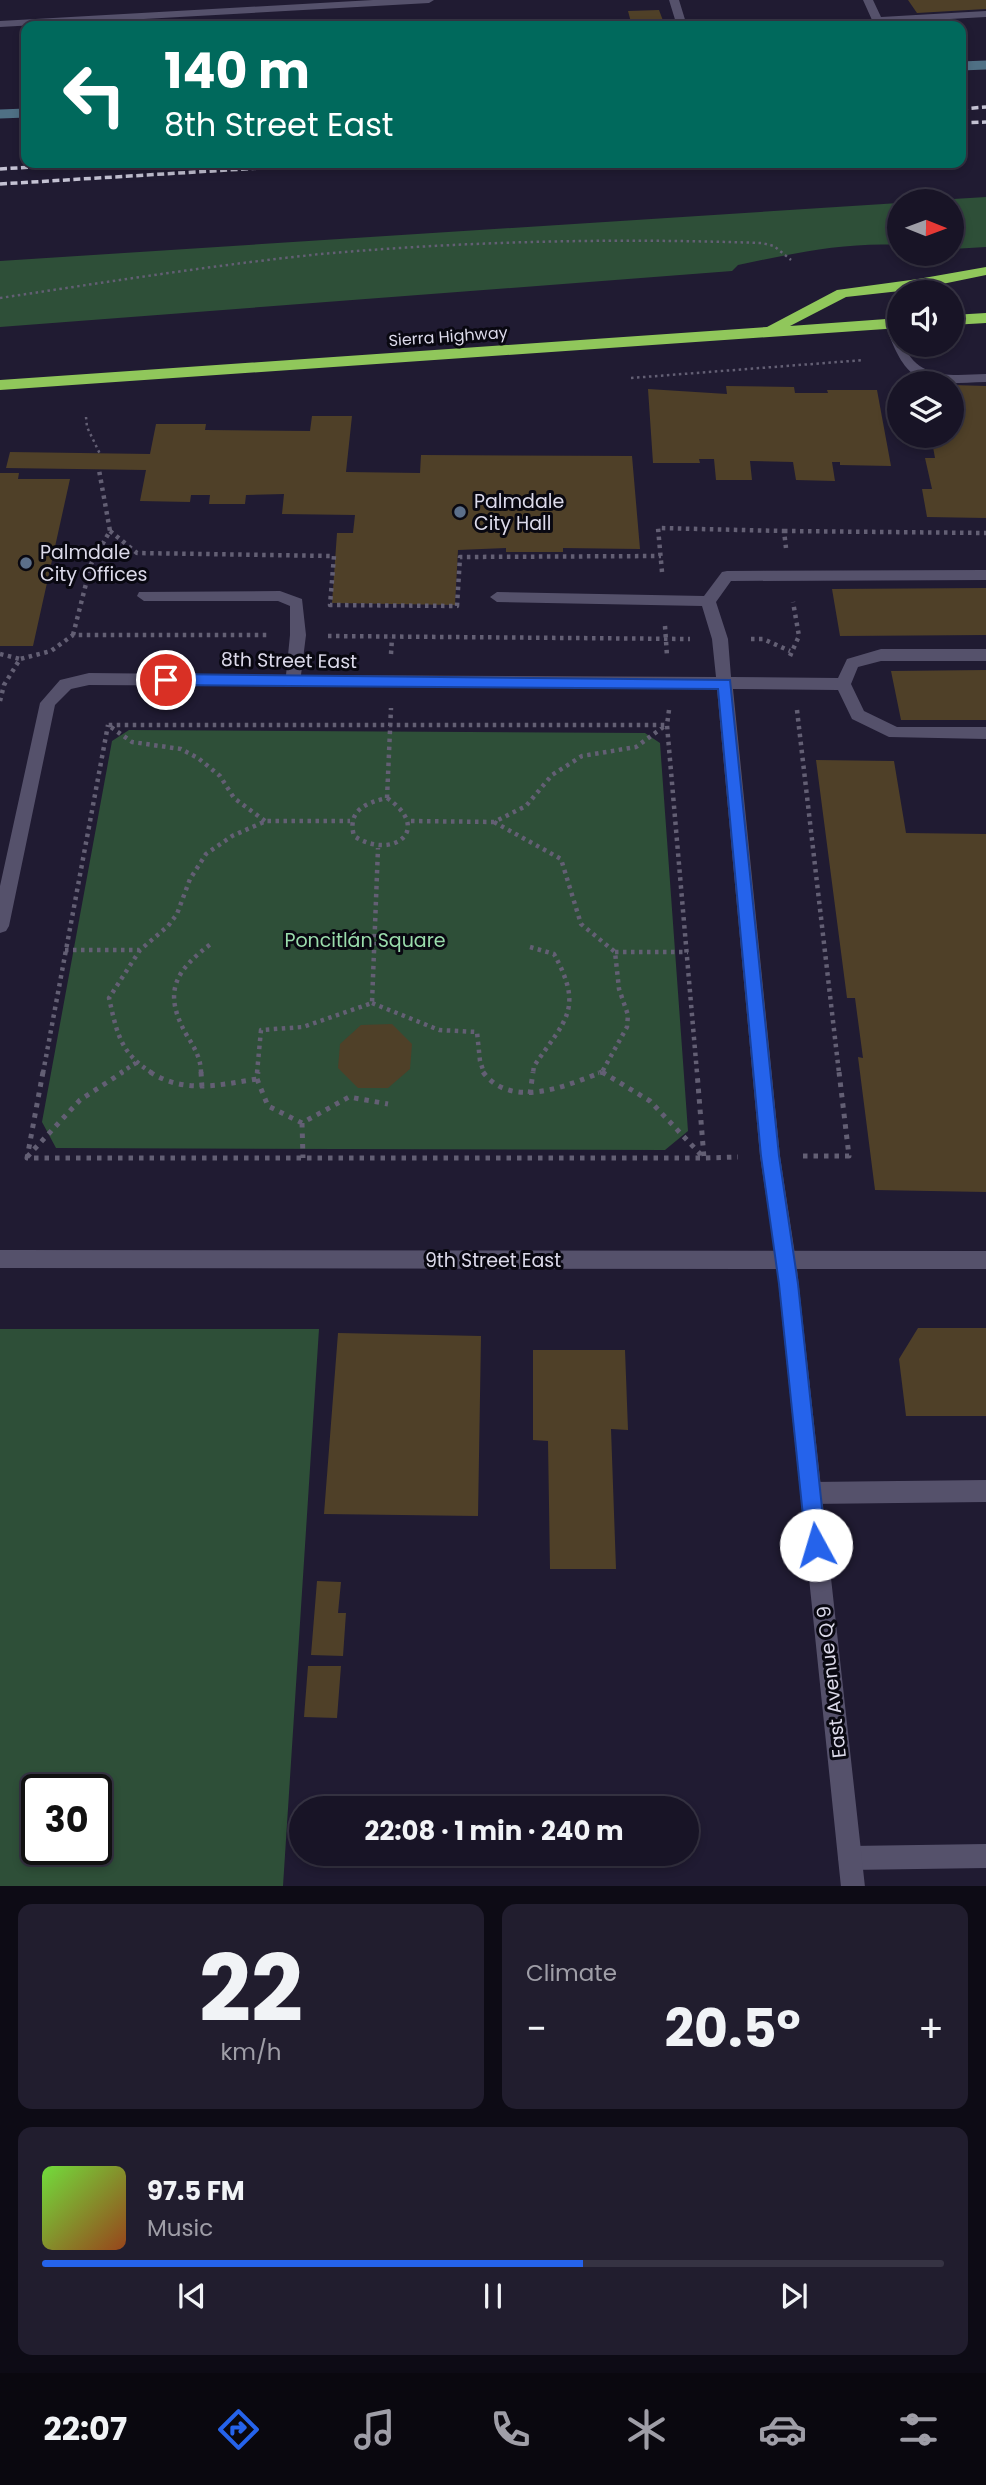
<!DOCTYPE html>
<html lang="en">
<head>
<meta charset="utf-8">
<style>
  :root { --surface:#181426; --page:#211d2e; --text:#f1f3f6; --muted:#9f9ea7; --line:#363343; --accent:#2563eb }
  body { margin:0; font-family:Poppins,sans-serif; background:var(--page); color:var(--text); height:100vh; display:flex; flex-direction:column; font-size:26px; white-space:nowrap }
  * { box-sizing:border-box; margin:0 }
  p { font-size:23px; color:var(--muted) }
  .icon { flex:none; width:38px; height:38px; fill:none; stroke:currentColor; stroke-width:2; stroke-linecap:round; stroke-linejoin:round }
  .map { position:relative; height:1886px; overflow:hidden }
  .panel { display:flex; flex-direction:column; gap:18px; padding:18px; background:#0d0b15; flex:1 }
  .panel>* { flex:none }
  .banner { position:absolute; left:21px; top:21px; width:945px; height:147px; border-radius:14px; box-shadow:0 4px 10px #0003,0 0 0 2px var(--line); background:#00695c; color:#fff; overflow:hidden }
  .needle { width:46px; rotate:91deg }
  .tools { position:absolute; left:887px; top:189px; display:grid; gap:14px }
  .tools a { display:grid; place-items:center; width:77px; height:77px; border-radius:50%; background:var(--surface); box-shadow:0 4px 10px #0003,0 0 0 2px var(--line); font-size:35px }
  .speed { position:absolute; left:21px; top:1774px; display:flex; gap:14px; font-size:35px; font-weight:700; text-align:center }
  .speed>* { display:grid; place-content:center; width:91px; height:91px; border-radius:50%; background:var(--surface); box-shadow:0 4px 10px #0003,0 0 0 2px var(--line); line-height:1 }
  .speed .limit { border:4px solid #111; border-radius:10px; background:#fff; color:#111 }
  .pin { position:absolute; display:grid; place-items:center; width:60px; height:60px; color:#fff; margin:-30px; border:4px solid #fff; border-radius:50%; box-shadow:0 2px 7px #0007 }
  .me { position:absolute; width:77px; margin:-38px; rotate:354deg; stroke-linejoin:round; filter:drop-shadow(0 0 5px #0008) }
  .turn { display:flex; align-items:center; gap:24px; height:147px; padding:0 28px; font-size:32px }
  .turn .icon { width:91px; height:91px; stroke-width:2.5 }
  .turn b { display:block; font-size:49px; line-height:60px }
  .big { font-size:52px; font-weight:700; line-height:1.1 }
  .panel .tile { flex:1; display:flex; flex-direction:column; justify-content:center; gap:10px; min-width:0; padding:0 24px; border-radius:14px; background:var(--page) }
  .panel .dial { align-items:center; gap:0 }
  .dial b { font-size:91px; line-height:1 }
  .song { display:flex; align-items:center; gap:21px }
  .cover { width:84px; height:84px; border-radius:10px; background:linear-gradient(135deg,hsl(100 70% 55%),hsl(20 70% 35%)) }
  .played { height:7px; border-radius:4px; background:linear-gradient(90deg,var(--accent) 60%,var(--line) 60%) }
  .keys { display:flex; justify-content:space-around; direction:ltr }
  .heat { display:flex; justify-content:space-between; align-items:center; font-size:38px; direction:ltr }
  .panel .tiles { flex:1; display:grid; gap:18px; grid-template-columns:1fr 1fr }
  .tile:last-child { grid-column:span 2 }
  .trip { position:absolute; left:289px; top:1796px; width:410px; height:70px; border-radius:35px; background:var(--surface); box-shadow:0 4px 10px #0003,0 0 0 2px var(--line); font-weight:700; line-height:70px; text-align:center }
  .dock { display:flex; height:112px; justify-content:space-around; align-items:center; background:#0a080f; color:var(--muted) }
  .dock .icon { width:49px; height:49px }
  .dock .active { color:var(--accent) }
  .dock b { font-size:32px; color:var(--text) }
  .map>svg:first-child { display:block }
</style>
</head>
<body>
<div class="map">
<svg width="986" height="1887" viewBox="0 0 986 1887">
  <rect width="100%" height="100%" fill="#201b32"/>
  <path fill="#2e4f38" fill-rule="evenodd" d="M 986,197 L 986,247 L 952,249 L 952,201 L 921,201 Z
    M 899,203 L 899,245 C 845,242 790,254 738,265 L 732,271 L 0,327 L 0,261 Z
    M 129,730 L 645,733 L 660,743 L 688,1131 L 665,1150 L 56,1148 L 42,1122 L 112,741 Z
    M 0,1329 L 319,1329 L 283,1886 L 0,1886 ZM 37,1790 L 96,1790 L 96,1850 L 37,1850 Z"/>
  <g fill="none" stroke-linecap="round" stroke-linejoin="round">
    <path stroke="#4f7085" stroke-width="9" d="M 961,66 L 986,65
      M 0,114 L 26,113"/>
  </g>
  <path fill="#4f4028" d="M 908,0 L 986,0 L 986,9 L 917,13 Z
    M 659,10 L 665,26 L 632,26 L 628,11 Z
    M 492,20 L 492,26 L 412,26 L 412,24 Z
    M 952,385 L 986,386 L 986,518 L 927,517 L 922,489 L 932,489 L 925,458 L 935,458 L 931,436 L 952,436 Z
    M 726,386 L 794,387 L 795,393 L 828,393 L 827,390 L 877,390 L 891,466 L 840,465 L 840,462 L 832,462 L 835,481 L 796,480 L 793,462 L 750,461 L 752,480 L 716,480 L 714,459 L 699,459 L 700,463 L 653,463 L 648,389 L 727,394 Z
    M 312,416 L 352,416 L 346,472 L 420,473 L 421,455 L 632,456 L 640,549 L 563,548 L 563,552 L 506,552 L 506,548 L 458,550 L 455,605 L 332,603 L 337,533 L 353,533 L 355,515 L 282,514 L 284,494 L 246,495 L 245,504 L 209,504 L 210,495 L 191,495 L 190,502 L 140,501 L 146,470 L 6,468 L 10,452 L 150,454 L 156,424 L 206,424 L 205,430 L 310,431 Z
    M 0,473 L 19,473 L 18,479 L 70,479 L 33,646 L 0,646 Z
    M 986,588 L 986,635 L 840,636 L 832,589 Z
    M 986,670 L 986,720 L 901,720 L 891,671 Z
    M 816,760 L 894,761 L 906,833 L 986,834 L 986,1192 L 875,1190 L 858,1057 L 863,1058 L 855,998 L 847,998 Z
    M 392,1024 L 412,1044 L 410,1069 L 388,1088 L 358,1088 L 338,1068 L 340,1044 L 361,1025 Z
    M 918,1328 L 986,1328 L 986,1416 L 906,1416 L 899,1359 Z
    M 338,1333 L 481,1336 L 478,1516 L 324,1514 Z
    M 533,1350 L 625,1350 L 628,1430 L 611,1429 L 616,1569 L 550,1569 L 548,1441 L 533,1440 Z
    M 317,1581 L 341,1582 L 338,1613 L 346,1613 L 343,1656 L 311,1655 Z
    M 308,1666 L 341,1666 L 337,1718 L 304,1717 Z"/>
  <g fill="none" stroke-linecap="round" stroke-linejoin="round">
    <path stroke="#635f74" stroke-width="2.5" stroke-dasharray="2.5 3.5" stroke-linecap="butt" d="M 0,298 C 107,282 214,265 321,254 C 468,241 615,238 762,243 L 774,246 L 791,260
      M 631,378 L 864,360
      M 86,417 L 87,427 L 100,454"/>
    <path stroke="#635f74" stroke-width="4.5" stroke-dasharray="3.5 4.5" stroke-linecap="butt" d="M 110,531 L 137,553 L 334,556 L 330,605 L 457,606 L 460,557 L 661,556
      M 784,531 L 986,533
      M 662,572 L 658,528 L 784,531 L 786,548
      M 665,626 L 667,656
      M 73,635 L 91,564 L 110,531 L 99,470
      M 328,636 L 690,639
      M 751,639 L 763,639 L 790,651
      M 0,654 L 20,659
      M 391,654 L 392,638
      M 790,656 L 799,636 L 793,602
      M 0,701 L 4,685 L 20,659 L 51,651 L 73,635 L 267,635
      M 669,710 L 667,725 L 697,1073
      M 797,710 L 839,1073
      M 387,798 C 434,830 392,861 354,836 C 347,811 365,803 387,798 Z
      M 387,798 L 391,708
      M 265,821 L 234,798 L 220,776 L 198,758 L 181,749 L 132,742 L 108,725 L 667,725
      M 411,821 L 494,822 L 526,806 L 552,775 L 582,756 L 636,747 L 666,725
      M 494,822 L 561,859 L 581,924 L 615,952 L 619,989 L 628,1015 L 627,1027 L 602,1072 L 598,1073
      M 530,947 L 554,954 C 584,1009 566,1019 534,1066 L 533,1073
      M 65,950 L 139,950
      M 615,952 L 688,952
      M 372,1003 L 439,1030 L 477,1032 L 480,1061 L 484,1073
      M 602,1072 L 604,1073
      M 43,1073 L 108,725
      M 120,1073 L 136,1063
      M 152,1073 C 120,1053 117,1033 109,998 L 140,950 L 168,926 L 177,914 L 190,879 L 206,854 L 232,836 L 266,821 L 350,821
      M 201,1073 C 201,1058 194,1047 186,1034 C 162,991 176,970 212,943
      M 257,1073 L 261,1030 L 303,1027 L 372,1003 L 378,848"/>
    <path stroke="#635f74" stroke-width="5" stroke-dasharray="4.5 6" stroke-linecap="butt" d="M 43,1072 L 27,1158 L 704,1158 L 697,1072
      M 150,1072 C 184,1094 219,1085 257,1079 L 258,1072
      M 201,1072 L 202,1088
      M 483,1072 C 511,1110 566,1086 602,1072
      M 602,1072 L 650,1101 L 704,1158 L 738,1157
      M 257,1079 L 268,1106 L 302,1123 L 349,1097 L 388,1104
      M 530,1094 L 533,1072
      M 302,1123 L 303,1158
      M 803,1156 L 849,1156 L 839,1072
      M 27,1157 L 80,1100 L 123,1072"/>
    <path fill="#55516b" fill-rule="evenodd" d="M 669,0 L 679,0 L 687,26 L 677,26 Z
      M 863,0 L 873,0 L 881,17 L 986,11 L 986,17 L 877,23 L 872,20 Z
      M 891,320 L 896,321 L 900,330 L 900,345 L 904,345 C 918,381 954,375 986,374 L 986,382 C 922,384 908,389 885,324 Z
      M 986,570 L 986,580 L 731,581 L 716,602 L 728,639 L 731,677 L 838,678 L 847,659 L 881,649 L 986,649 L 986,661 L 881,661 L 858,667 L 851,684 L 864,711 L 897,727 L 986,727 L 986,739 L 889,737 L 852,719 L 838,690 L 733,689 L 780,1156 L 796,1261 L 793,1268 L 786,1270 L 779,1268 L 776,1261 L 760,1156 L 717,689 L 89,685 L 71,689 L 55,705 L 9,926 L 6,931 L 0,933 L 0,886 L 40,703 L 60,680 L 89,673 L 286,675 L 290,635 L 290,606 L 278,601 L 144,601 L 137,596 L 139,592 L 280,591 L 302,599 L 306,635 L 301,675 L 716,677 L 712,639 L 702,606 L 497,602 L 490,597 L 497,592 L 704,596 L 722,572 L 727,571 Z
      M 986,1480 L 986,1502 L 811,1504 L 803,1501 L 800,1493 L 803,1485 L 811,1482 Z
      M 986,1844 L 986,1868 L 850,1870 L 841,1867 L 838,1858 L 841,1849 L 850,1846 Z"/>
    <path fill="#55516b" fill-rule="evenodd" d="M 0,1250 L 986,1251 L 986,1269 L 797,1269 L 865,1887 L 841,1887 L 777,1269 L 0,1268 Z"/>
    <path fill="#55516b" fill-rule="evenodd" d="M 373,0 L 434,0 L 429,3 L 0,27 L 0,21 Z"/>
    <path fill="#90c75b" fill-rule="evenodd" d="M 986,267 L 986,275 L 918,289 L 846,297 L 790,326 L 900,318 L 900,328 L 0,390 L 0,380 L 767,327 L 837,290 L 918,279 Z
      M 986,313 L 986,323 L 952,325 L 952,315 Z"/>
    <path stroke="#c4c2d3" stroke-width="3.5" stroke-dasharray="7 3.5" stroke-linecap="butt" d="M 961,109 L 986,107
      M 961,123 L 986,122
      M 0,169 L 98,163
      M 0,184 L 342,163"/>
  </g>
  <path fill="#2563eb" stroke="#184099" stroke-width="2" d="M 166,674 L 730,680 L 779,1156 L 798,1284 L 826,1545 L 823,1552 L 816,1555 L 809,1552 L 806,1545 L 779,1284 L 761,1156 L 718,689 L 166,685 L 159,680 Z"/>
  <g fill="#5c6f8a" stroke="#090811" stroke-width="2.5">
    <circle cx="460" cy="512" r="7"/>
    <circle cx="26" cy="563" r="7"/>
  </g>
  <g text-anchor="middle" stroke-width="6" stroke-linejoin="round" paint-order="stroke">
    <g font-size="16" fill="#dcdaea" stroke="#090811">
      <text transform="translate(448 336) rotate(-4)" y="6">Sierra Highway</text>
    </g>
    <g font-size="19" fill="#dcdaea" stroke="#090811" text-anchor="start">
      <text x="474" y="508">Palmdale<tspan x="474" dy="22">City Hall</tspan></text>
      <text x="40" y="559">Palmdale<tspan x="40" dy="22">City Offices</tspan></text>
    </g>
    <g font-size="19" fill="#dcdaea" stroke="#090811">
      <text transform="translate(289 660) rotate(1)" y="7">8th Street East</text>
      <text x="493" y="1267">9th Street East</text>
      <text transform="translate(831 1682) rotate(-96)" y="7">East Avenue Q 9</text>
    </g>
    <g font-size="19" fill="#9adcac" stroke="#090811">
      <text x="365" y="947">Poncitlán Square</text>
    </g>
  </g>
</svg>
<div class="tools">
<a><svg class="needle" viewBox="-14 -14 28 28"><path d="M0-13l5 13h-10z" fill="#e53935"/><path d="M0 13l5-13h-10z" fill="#9f9ea7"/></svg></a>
<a><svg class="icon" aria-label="sound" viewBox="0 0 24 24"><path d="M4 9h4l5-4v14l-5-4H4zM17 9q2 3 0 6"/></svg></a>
<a><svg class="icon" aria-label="layers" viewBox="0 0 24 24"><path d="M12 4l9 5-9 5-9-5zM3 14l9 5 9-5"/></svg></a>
</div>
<div class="speed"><div class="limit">30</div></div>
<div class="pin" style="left:166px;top:680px;background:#d93025"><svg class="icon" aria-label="arrive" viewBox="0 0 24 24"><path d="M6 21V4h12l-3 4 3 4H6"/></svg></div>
<svg class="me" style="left:816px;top:1545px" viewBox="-20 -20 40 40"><circle r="19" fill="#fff"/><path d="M0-13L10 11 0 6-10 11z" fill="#2563eb"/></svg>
<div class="trip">22:08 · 1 min · 240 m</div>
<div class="banner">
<div class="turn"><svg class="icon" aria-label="left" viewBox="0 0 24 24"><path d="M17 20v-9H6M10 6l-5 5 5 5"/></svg><div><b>140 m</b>8th Street East</div></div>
</div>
</div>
<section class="panel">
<div class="tiles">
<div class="tile dial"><b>22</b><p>km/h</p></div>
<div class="tile"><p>Climate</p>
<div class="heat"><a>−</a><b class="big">20.5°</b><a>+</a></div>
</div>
<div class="tile">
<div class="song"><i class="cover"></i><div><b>97.5 FM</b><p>Music</p></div></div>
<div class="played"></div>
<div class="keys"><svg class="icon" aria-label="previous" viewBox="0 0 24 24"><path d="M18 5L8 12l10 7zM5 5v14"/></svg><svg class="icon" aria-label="pause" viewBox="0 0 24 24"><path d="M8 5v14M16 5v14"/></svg><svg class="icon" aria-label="next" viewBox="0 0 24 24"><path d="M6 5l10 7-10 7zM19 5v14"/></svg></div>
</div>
</div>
</section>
<nav class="dock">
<b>22:07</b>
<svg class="icon active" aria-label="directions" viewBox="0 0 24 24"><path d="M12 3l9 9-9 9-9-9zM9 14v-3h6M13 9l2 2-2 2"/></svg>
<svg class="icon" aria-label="music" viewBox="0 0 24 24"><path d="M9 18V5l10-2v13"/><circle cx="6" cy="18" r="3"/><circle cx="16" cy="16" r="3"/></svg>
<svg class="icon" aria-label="phone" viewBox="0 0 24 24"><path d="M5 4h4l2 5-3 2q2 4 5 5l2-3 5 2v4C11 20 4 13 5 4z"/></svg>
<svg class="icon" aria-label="climate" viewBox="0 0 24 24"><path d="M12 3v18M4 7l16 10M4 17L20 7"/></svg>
<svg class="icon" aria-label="car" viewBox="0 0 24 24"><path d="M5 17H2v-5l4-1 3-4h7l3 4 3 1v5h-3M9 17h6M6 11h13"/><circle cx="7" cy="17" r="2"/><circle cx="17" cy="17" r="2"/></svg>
<svg class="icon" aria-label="filters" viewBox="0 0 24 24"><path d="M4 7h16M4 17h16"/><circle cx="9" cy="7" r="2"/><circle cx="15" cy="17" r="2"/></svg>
</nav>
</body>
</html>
